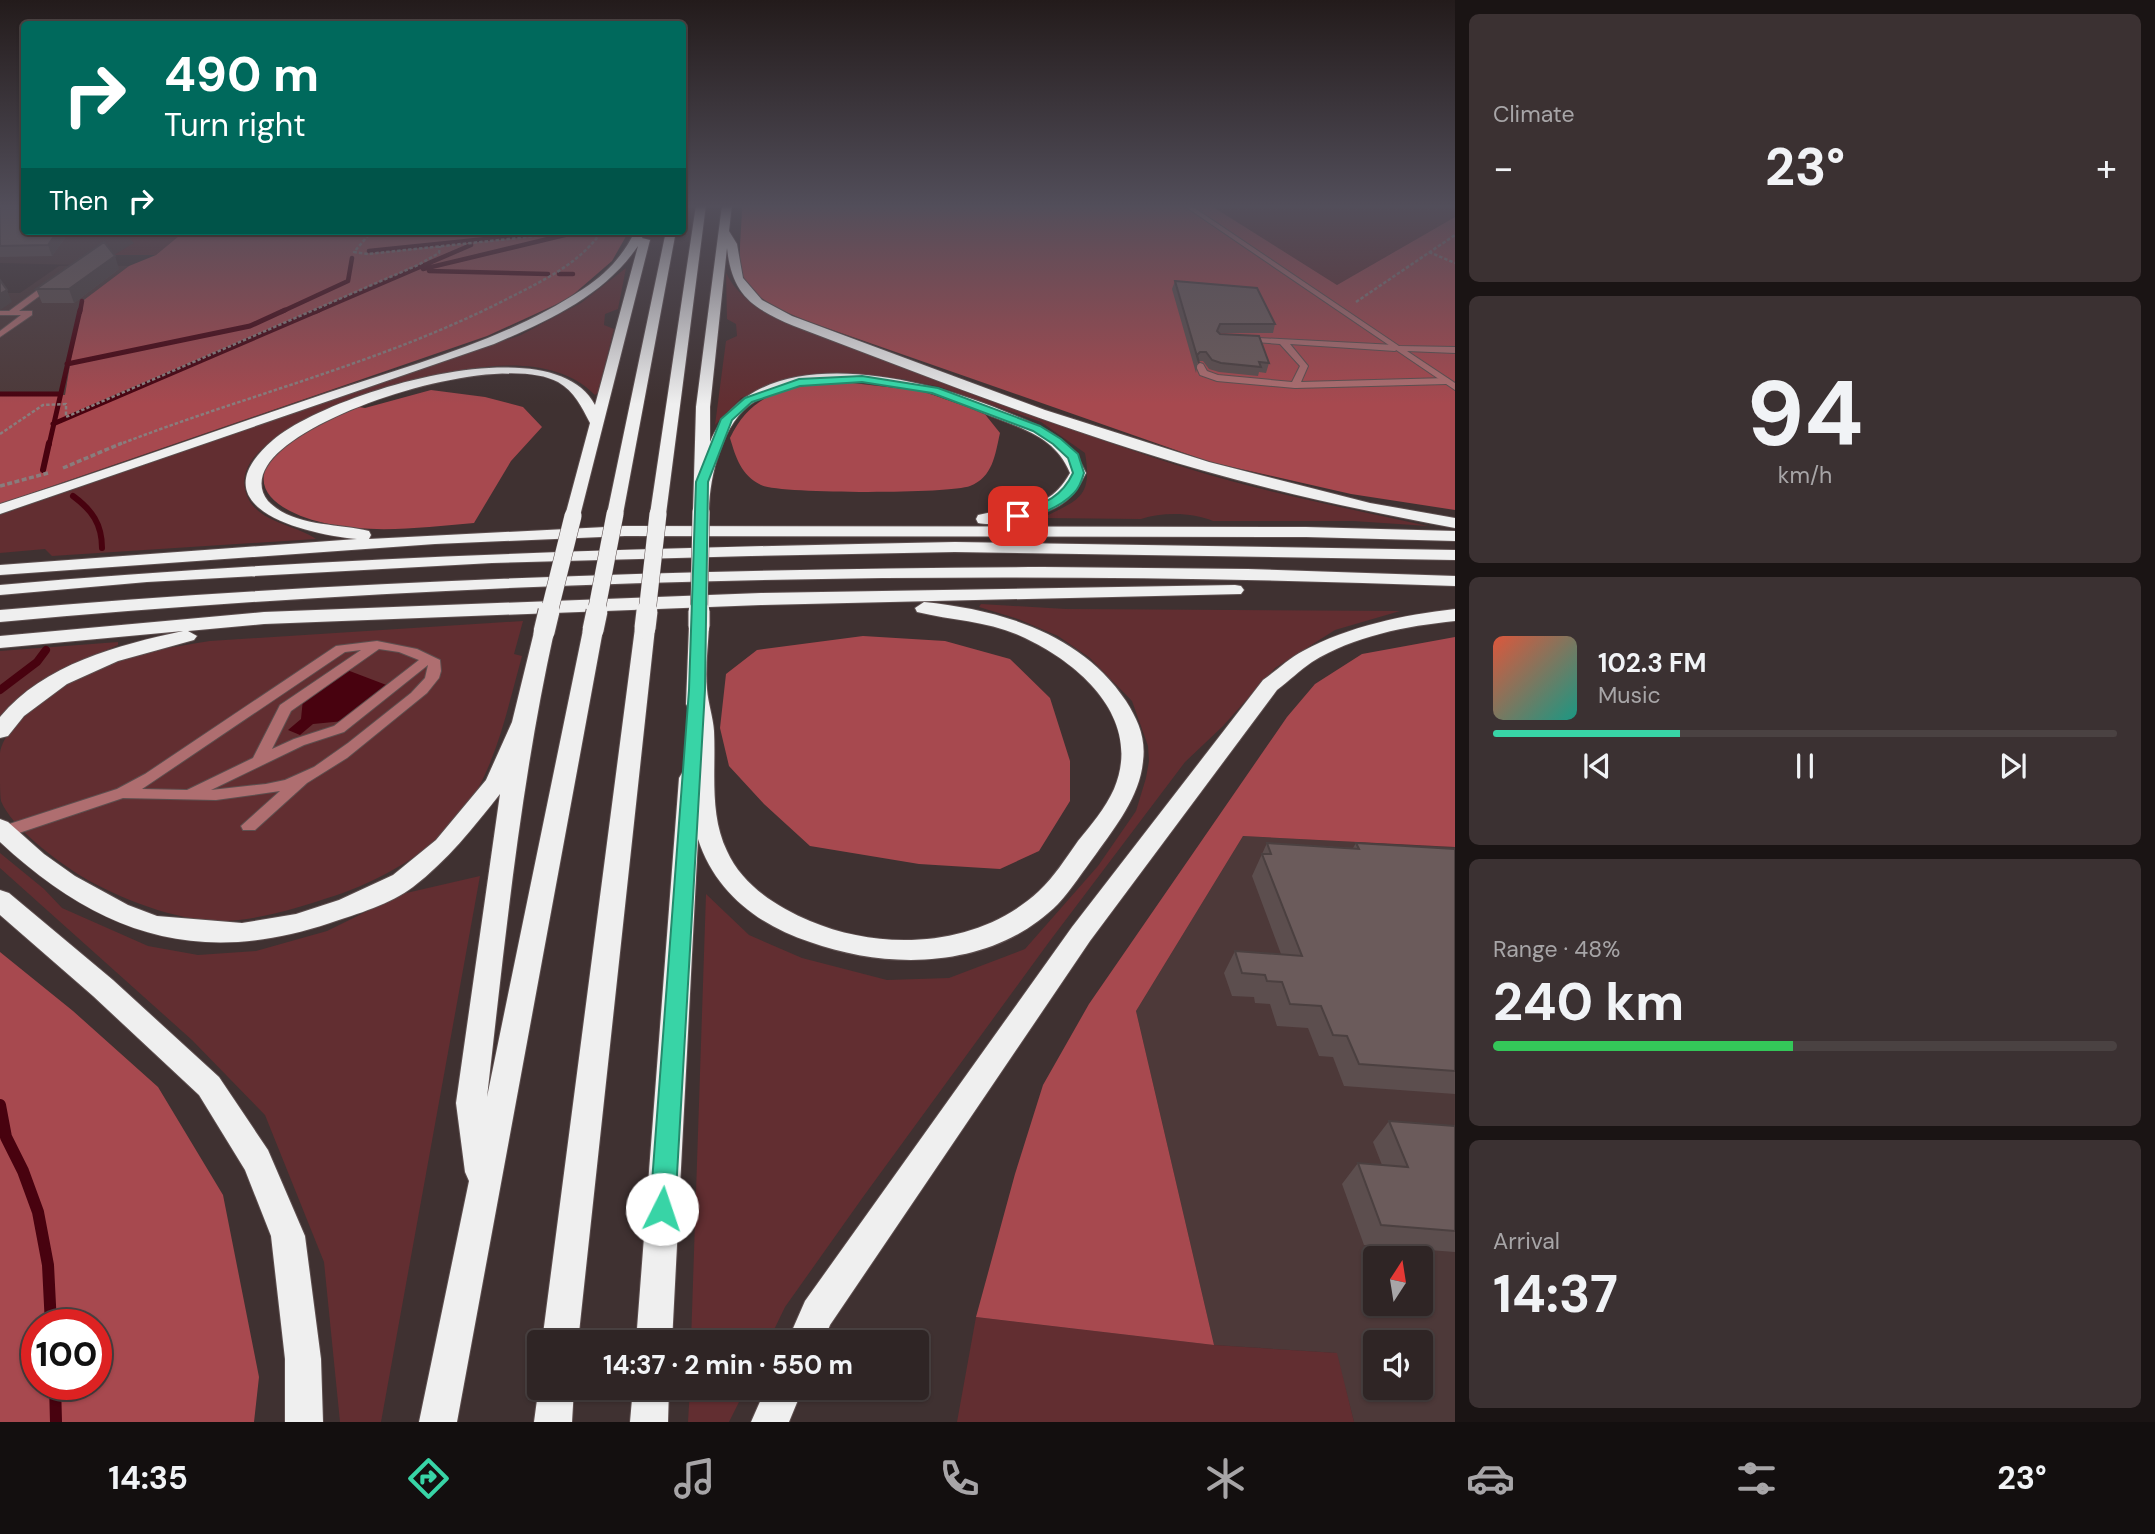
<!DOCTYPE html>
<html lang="en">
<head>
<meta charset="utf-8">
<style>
  :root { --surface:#2f2525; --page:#3b3132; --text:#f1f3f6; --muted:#a7a5a7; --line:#4a4242; --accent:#38d4a6 }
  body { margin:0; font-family:"DM Sans",sans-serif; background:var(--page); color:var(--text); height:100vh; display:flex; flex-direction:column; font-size:26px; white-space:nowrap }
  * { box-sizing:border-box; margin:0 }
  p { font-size:23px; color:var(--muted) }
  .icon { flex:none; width:38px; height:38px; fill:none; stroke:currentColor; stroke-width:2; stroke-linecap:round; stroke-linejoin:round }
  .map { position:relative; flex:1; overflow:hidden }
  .sheet { display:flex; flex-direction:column; gap:14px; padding:14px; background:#1a1414; width:700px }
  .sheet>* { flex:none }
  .banner { position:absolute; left:21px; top:21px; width:665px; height:214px; border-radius:7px; box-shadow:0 2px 5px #0004,0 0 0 2px var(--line); background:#00695c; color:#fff; overflow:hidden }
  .needle { width:46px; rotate:12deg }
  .controls { position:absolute; left:1363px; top:1246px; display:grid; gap:14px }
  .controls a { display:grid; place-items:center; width:70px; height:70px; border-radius:7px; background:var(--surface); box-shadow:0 2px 5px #0004,0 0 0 2px var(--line); font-size:35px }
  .speed { position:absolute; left:21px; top:1309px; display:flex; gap:14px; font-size:35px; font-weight:700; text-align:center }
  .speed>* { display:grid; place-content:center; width:91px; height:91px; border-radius:50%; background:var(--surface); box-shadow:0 2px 5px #0004,0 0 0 2px var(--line); line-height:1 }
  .speed .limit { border:10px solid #d22; background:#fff; color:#111 }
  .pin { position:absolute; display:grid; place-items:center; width:60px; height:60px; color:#fff; margin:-30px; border-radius:14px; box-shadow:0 4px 10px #0006 }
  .me { position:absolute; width:77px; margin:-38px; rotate:4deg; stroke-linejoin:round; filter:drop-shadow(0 0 5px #0008) }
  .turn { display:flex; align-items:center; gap:24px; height:147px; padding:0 28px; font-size:32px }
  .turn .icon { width:91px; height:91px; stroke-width:2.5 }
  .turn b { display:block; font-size:49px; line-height:60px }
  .then { display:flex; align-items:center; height:66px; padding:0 28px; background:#0003; gap:14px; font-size:26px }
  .big { font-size:52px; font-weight:700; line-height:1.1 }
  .sheet .card { flex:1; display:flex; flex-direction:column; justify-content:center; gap:10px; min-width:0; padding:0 24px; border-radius:10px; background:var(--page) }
  .sheet .dial { align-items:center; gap:0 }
  .dial b { font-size:91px; line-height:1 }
  .song { display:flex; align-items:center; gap:21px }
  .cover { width:84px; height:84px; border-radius:10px; background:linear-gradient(135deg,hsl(10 70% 55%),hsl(170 70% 35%)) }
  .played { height:7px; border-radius:4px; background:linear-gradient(90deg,var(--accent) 30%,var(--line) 30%) }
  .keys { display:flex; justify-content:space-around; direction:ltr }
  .heat { display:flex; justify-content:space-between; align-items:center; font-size:38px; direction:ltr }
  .charge { height:10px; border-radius:5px; background:linear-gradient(90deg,#34c759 48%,var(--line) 0) }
  .trip { position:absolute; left:527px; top:1330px; width:402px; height:70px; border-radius:7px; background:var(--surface); box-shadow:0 2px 5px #0004,0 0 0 2px var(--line); font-weight:700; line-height:70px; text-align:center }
  .dock { display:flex; height:112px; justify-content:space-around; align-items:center; background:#130f0f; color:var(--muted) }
  .dock .icon { width:49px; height:49px }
  .dock .active { color:var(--accent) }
  .dock b { font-size:32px; color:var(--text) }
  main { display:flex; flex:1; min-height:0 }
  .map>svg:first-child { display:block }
</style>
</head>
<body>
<main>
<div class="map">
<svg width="1455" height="1422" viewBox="0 0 1455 1422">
  <rect width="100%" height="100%" fill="#3f3131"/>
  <path fill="#4d3939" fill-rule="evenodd" d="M 0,228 L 24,231 L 136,233 L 135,243 L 97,265 L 129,266 L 80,304 L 65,395 L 0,395 L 0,293 L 20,293 L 59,266 L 78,265 L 0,263 Z
    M 1243,836 L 1455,847 L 1455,1422 L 1354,1422 L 1336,1353 L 1214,1345 L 1136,1011 ZM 1376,1258 L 1421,1258 L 1421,1304 L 1376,1304 ZM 1376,1342 L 1421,1342 L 1421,1388 L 1376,1388 Z"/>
  <path fill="#622e31" d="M 1210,205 L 1455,205 L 1455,217 L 1337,285 Z
    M 52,231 L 185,231 L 156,255 L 114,255 L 134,243 L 130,239 L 135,233 Z
    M 626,268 L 618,309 L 605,314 L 604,325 L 614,329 L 598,393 L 595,395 C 539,337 415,378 352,403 C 319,416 222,448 249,500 C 262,523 296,525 316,539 L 52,556 L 45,549 L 0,553 L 0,515 L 521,335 L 581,303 Z
    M 726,273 C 741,303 769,313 798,327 C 930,375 1062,430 1196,471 C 1272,494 1351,509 1428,526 L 1353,521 L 1213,521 C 1192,512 1162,512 1141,519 L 1042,518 C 1078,500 1093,498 1085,453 L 1041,422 L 940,387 L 903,379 L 852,374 L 819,376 L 762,389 L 741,398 L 715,425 L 726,341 L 737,336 L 736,324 L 727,319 Z
    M 981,604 L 1066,609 L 1400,611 L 1335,630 L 1275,668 L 1223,726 L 1185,762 L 1049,942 L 863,1197 L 785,1307 L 768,1342 L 691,1342 L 706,894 L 749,935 L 802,958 L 887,980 L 949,978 L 1025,949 L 1098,866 L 1136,811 L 1146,778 L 1149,761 L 1148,746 L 1132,701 L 1090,658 L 1058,636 L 1018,619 L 979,607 Z
    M 523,621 L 514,654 L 522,656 C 507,710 496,768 462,814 C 434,851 377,882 334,896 C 300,907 263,919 226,921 C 182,923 119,899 81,876 C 57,861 12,828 1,801 C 0,794 0,783 0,775 C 0,768 0,760 0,753 C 6,719 67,681 97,668 C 133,653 172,647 210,641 Z
    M 118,642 L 118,645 C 75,663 34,683 0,717 L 0,651 Z
    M 0,853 L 44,889 L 62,908 L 148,946 L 198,955 L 256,951 L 327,931 L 402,894 L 480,876 L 381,1422 L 340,1422 L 324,1262 L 265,1115 L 192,1040 L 0,868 Z
    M 976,1317 L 1214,1345 L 1337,1353 L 1354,1422 L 957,1422 Z
    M 690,1388 L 746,1388 L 729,1422 L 688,1422 Z"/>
  <path fill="#a7494f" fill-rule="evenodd" d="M 742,205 L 1210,205 L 1337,285 L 1455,217 L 1455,510 L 1351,494 L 1210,462 L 807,321 C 783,311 743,296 740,265 C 739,245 742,224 742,205 Z
    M 185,231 L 629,231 L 612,261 L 568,299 L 487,336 L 0,504 L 0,395 L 65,395 L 80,303 L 129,266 L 156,255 Z
    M 844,382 L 922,391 L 984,413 L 1000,433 C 995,455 993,477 970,486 C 950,494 777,494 761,485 C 741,475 736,458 730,438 C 754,388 794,386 844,382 Z
    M 431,390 L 485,397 L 523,407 L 542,427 L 511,461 L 474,523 C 427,527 376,534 329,524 C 288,516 235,490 282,447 C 304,428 332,418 359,407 L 365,408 Z
    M 863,636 L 945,641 L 1010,659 L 1050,698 L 1070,761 L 1070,801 L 1039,851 L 1000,869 L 919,864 L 810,846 L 764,804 L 729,766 L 720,728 L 726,674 L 757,650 Z
    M 1455,637 L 1455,847 L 1243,836 L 1136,1011 L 1214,1345 L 976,1317 L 1015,1174 L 1043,1085 L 1089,1004 L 1287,717 L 1315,684 L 1362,654 Z
    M 0,952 L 73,1011 L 158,1087 L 223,1195 L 259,1377 L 254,1422 L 0,1422 ZM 37,1325 L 96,1325 L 96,1384 L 37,1384 Z"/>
  <path fill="#48020f" d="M 347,670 L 389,686 L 344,721 L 313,724 L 300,735 L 288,730 L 301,719 L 303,699 Z"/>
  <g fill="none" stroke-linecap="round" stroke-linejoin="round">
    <path stroke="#48020f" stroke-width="4.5" d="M 369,251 L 564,231
      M 423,269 L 573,233
      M 429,271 L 548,274
      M 559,274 L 573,274
      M 80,312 L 82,301
      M 281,312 L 348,281 L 352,258
      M 315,312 L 471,245"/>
    <path stroke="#48020f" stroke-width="5" d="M 67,364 L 250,326 L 285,310
      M 0,394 L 60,394
      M 53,424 L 319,310
      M 49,445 L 80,310"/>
    <path stroke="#48020f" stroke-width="6" d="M 43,470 L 49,443
      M 73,496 C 92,510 102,524 102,548"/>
    <path stroke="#48020f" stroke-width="8" d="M 0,690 L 37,662 L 46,650"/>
    <path stroke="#48020f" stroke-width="12" d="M 0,1105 L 6,1137 L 23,1171 L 38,1212 L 48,1265 L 51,1325
      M 55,1384 L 56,1422"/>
    <g stroke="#5d4f4f" stroke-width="2">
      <path id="service" d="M 50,281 L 57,283 L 19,311 L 32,311 L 32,315 L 0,337 L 0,331 L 21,315 L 0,315 L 0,311 L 9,311 Z
        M 1239,337 L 1395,345 L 1399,348 L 1395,351 L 1290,344 L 1308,366 L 1301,382 L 1447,378 L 1451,381 L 1447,384 L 1295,388 L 1217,381 L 1200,375 L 1196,366 L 1200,363 L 1203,364 L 1207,371 L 1218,375 L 1292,382 L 1300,366 L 1280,344 L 1242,341 L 1238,339 Z
        M 377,641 L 417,649 L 440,660 L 441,671 L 439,678 L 427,693 L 347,758 L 307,783 L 255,830 L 243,830 L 241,826 L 280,791 L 216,800 L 123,798 L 10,836 L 0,837 L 0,827 L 117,789 L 145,774 L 336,646 ZM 379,649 L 399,652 L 419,660 L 334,726 L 294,739 L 272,749 L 291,711 ZM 361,650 L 280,705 L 253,758 L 187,790 L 142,789 L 345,652 ZM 428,665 L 425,678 L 411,693 L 348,743 L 314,767 L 285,780 L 266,784 L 211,790 L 304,745 L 344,732 Z"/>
    </g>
    <g stroke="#5d4f4f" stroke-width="2">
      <path id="minor" d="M 1183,205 L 1190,205 L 1399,346 L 1455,347 L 1455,353 L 1407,351 L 1455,383 L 1455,390 Z"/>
    </g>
    <g stroke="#5d4f4f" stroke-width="2">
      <path id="motorway" d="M 696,205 L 706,205 L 666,514 L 658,519 L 650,514 Z
        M 722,205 L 732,205 L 729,231 L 737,244 L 743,278 L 762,300 L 792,316 L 1045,410 L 1209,462 L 1370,503 L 1455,518 L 1455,528 C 1369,512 1285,494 1201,470 C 1062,430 928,377 794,326 C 752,308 732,295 727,248 L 710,407 L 710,442 C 754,338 913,375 994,407 C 1032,423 1068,432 1086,473 C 1081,483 1075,493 1067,500 C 1050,515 1000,528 978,523 L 976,519 L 978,515 C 1016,506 1048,513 1070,473 C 1056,438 1024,429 991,416 C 973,409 955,400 937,395 C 882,378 804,371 754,402 C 722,422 709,478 709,512 L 701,517 L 695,515 L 693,512 L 696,407 Z
        M 635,231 L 645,231 L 642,238 L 650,240 L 579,520 L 573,521 L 565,516 L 590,423 C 581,406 575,392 558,382 C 500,350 301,411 267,466 C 260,477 259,490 268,501 C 293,527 337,523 369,531 L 371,535 L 369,539 L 625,526 L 1306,527 L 1455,531 L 1455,541 L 1306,537 L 625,536 L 435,544 L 0,575 L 0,565 L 357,539 C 303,534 195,507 273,440 C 326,394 553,323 595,405 L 638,246 C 604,296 548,321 494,344 L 0,514 L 0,504 C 110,469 218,430 327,393 C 414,364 506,340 583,289 C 606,274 623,256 635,231 Z
        M 666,231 L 676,231 L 623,514 L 615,519 L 607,514 Z
        M 955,542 L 1455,550 L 1455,560 L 955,552 L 751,556 L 492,563 L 147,582 L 0,595 L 0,585 C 318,557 636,548 955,542 Z
        M 1042,567 L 1248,569 L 1455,576 L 1455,586 C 971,568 483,578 0,622 L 0,610 C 346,580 694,569 1042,567 Z
        M 1235,585 L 1241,586 L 1244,590 L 1241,594 L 761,605 L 264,624 L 188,631 L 197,636 L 194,640 L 118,661 L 67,684 L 24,716 L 8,736 L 0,738 L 0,717 C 44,664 118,645 183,631 L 0,648 L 0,636 L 264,612 L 761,593 Z
        M 924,602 C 1001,610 1081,633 1126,701 C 1138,720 1146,738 1143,761 C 1140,796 1116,826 1096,854 C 1083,871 1072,889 1058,904 C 993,969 891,971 810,942 C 758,925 715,892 698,839 L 672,1342 L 636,1342 L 679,778 L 682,773 L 692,771 C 693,750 697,721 686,704 L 689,626 L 692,622 L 699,620 L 709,626 C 708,647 705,669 707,689 C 708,703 713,717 714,731 C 716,771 709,814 727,851 C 742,885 777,907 810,921 C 883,952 979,947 1039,891 C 1054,877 1066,858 1078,841 C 1091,825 1105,809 1114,789 C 1143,720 1082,665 1025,638 C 990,621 954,621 917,612 L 915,608 Z
        M 1455,609 L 1455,621 C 1406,626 1354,636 1312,662 C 1300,670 1289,681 1277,690 L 1090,941 L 830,1325 L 823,1342 L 787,1342 L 805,1301 L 1072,927 L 1263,680 C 1276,671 1288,659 1303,651 C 1349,626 1403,615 1455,609 Z
        M 645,622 L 655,628 L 578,1342 L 542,1342 L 635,628 Z
        M 593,624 L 603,630 L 457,1422 L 419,1422 L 469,1181 L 465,1172 L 456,1103 L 500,794 C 473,828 448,860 413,887 C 391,904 357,914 330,923 C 199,967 100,935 0,842 L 0,819 L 8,822 L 44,854 L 75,876 L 128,905 L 157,916 L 242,923 L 296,914 L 339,900 L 393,875 L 436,840 L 486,780 L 512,722 L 534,632 L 544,626 L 551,628 L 554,632 C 520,786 505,941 487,1097 L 583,630 Z
        M 0,890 L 9,893 L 113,980 L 219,1077 L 268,1150 L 305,1236 L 321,1359 L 323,1422 L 285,1422 L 285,1359 L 271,1236 L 245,1170 L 199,1095 L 93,996 L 0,915 Z
        M 539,1385 L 539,1388 L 574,1388 L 572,1422 L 534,1422 Z
        M 633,1388 L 669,1388 L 668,1422 L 630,1422 Z
        M 766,1388 L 803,1388 L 789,1422 L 751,1422 Z"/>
    </g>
    <path stroke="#897d7d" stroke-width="2.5" stroke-dasharray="3.5 2" stroke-linecap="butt" d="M 1429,252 L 1455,263
      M 1356,302 L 1455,235
      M 0,434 L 43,405 L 66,404 L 66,417 L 418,265 L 439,253 L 440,246
      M 118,445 C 246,395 381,363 505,300 C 540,282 576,266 600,234 L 594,231 L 574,232 L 368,254 L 354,252 L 372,231"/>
    <path stroke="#897d7d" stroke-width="3.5" stroke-dasharray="5 2.5" stroke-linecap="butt" d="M 63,468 L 122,443
      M 0,486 L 48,473"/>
    <use href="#service" fill="#af6e70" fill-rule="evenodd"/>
    <use href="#minor" fill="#af6e70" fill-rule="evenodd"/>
    <use href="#motorway" fill="#efefef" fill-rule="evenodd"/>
    <g stroke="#5d4f4f" stroke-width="18" stroke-linecap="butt">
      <path id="motorway-bridge-far1" d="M 549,613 L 573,516
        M 596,613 L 615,514
        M 647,613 L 658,514
        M 699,613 L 701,512"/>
    </g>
    <g stroke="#5d4f4f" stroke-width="23" stroke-linecap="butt">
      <path id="motorway-bridge" d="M 699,626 L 699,611
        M 645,628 L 647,611
        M 593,630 L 597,611
        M 544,632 L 549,611"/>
    </g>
    <use href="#motorway-bridge-far1" stroke="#efefef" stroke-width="17"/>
    <use href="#motorway-bridge" stroke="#efefef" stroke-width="21"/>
  </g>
  <path fill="#5c4e4e" d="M 0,205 L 24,231 L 70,231 L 52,256 L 0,257 Z
    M 119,269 L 74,303 L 42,303 L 36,289 Z
    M 1175,281 L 1275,324 L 1273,333 L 1219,333 L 1269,363 L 1266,373 L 1259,372 L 1258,376 L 1219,372 L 1209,369 L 1203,361 L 1198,361 L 1196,373 L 1172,289 Z
    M 1267,843 L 1353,848 L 1356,843 L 1455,849 L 1455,1094 L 1344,1086 L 1333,1057 L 1319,1056 L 1308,1028 L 1277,1026 L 1270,1004 L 1255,1003 L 1254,997 L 1232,996 L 1224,973 L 1235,951 L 1281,954 L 1252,876 Z
    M 1389,1121 L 1455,1126 L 1455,1252 L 1364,1245 L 1342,1184 L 1358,1163 L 1382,1165 L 1373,1142 Z"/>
  <path fill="#4b4040" d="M 58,231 L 70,231 L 52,256 L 48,245 Z
    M 115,256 L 119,269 L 74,303 L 69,289 Z
    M 7,290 L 12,302 L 0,310 L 0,294 Z"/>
  <path fill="#6b5b5b" stroke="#4b4040" stroke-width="2" d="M 0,205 L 24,205 L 24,231 L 58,231 L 48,245 L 0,246 Z
    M 104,242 L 115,256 L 69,289 L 36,289 Z
    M 0,280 L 7,290 L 0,294 Z
    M 1175,281 L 1257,288 L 1275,324 L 1220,324 L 1217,331 L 1220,334 L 1259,336 L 1269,363 L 1259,362 L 1261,367 L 1221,363 L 1212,360 L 1206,352 L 1200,352 L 1197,355 L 1199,363 Z
    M 1267,843 L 1359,849 L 1356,843 L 1455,849 L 1455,1071 L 1359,1064 L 1347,1036 L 1333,1035 L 1321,1006 L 1290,1004 L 1282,982 L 1267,981 L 1265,975 L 1242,973 L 1235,951 L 1302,956 L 1262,854 L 1271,854 Z
    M 1389,1121 L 1455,1126 L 1455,1231 L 1381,1225 L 1358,1163 L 1408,1167 Z"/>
  <linearGradient id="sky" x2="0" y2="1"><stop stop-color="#231b1b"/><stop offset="0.51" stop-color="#524e5a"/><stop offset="1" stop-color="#524e5a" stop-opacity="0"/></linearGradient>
  <rect width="1455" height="404" fill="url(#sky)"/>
  <path fill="#38d4a6" stroke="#248a6c" stroke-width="2" d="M 862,376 L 938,388 L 1040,426 L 1061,439 L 1078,454 L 1084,473 C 1082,480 1079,488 1074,493 C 1062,506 1031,521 1013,518 L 1013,513 C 1040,504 1060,501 1073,473 L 1068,458 L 1053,444 L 1033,431 L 932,393 L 862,382 L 800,386 L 752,402 L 732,420 L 708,482 L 705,690 L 675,1209 L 671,1217 L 662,1221 L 654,1217 L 650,1209 L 689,690 L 696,482 L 721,419 L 745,398 L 799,379 Z"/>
</svg>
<div class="controls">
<a><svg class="needle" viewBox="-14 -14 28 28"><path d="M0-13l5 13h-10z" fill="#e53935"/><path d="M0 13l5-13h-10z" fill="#a7a5a7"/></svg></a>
<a><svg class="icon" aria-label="sound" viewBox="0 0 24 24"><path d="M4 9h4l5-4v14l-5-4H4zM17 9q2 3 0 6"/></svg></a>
</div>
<div class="speed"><div class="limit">100</div></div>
<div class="pin" style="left:1018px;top:516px;background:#d93025"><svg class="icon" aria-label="arrive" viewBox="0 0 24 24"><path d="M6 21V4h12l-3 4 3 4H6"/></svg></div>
<svg class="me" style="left:662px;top:1209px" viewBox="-20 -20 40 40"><circle r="19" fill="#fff"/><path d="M0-13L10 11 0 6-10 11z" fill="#38d4a6"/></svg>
<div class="trip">14:37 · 2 min · 550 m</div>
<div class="banner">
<div class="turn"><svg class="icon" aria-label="right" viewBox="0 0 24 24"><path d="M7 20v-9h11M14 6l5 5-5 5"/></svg><div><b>490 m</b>Turn right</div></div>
<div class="then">Then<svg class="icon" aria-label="right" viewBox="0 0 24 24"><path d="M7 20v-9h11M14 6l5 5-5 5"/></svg></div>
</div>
</div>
<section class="sheet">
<div class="card"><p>Climate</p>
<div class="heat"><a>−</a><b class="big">23°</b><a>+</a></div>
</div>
<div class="card dial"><b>94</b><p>km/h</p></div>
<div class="card">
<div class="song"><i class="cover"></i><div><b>102.3 FM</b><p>Music</p></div></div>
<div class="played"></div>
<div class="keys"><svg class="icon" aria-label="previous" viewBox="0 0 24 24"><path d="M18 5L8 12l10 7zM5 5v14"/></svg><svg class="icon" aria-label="pause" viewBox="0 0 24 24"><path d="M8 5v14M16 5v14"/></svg><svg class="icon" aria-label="next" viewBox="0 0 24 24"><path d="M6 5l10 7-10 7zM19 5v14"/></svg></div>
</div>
<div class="card"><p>Range · 48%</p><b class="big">240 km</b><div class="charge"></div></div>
<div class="card"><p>Arrival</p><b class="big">14:37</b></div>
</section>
</main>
<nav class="dock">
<b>14:35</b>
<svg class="icon active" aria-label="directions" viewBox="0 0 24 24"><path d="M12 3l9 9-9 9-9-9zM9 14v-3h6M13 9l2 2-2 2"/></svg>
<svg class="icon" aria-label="music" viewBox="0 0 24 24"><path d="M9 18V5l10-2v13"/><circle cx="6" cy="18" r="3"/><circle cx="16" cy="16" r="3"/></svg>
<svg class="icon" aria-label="phone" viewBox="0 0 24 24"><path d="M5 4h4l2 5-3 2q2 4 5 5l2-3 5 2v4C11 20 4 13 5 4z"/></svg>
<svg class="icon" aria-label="climate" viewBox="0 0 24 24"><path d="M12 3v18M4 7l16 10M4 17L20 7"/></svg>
<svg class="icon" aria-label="car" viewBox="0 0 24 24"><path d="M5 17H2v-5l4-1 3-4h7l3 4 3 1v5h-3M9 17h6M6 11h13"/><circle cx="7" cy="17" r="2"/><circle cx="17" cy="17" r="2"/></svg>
<svg class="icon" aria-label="filters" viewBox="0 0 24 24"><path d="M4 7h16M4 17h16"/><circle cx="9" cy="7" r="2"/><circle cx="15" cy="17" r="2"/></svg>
<b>23°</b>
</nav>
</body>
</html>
